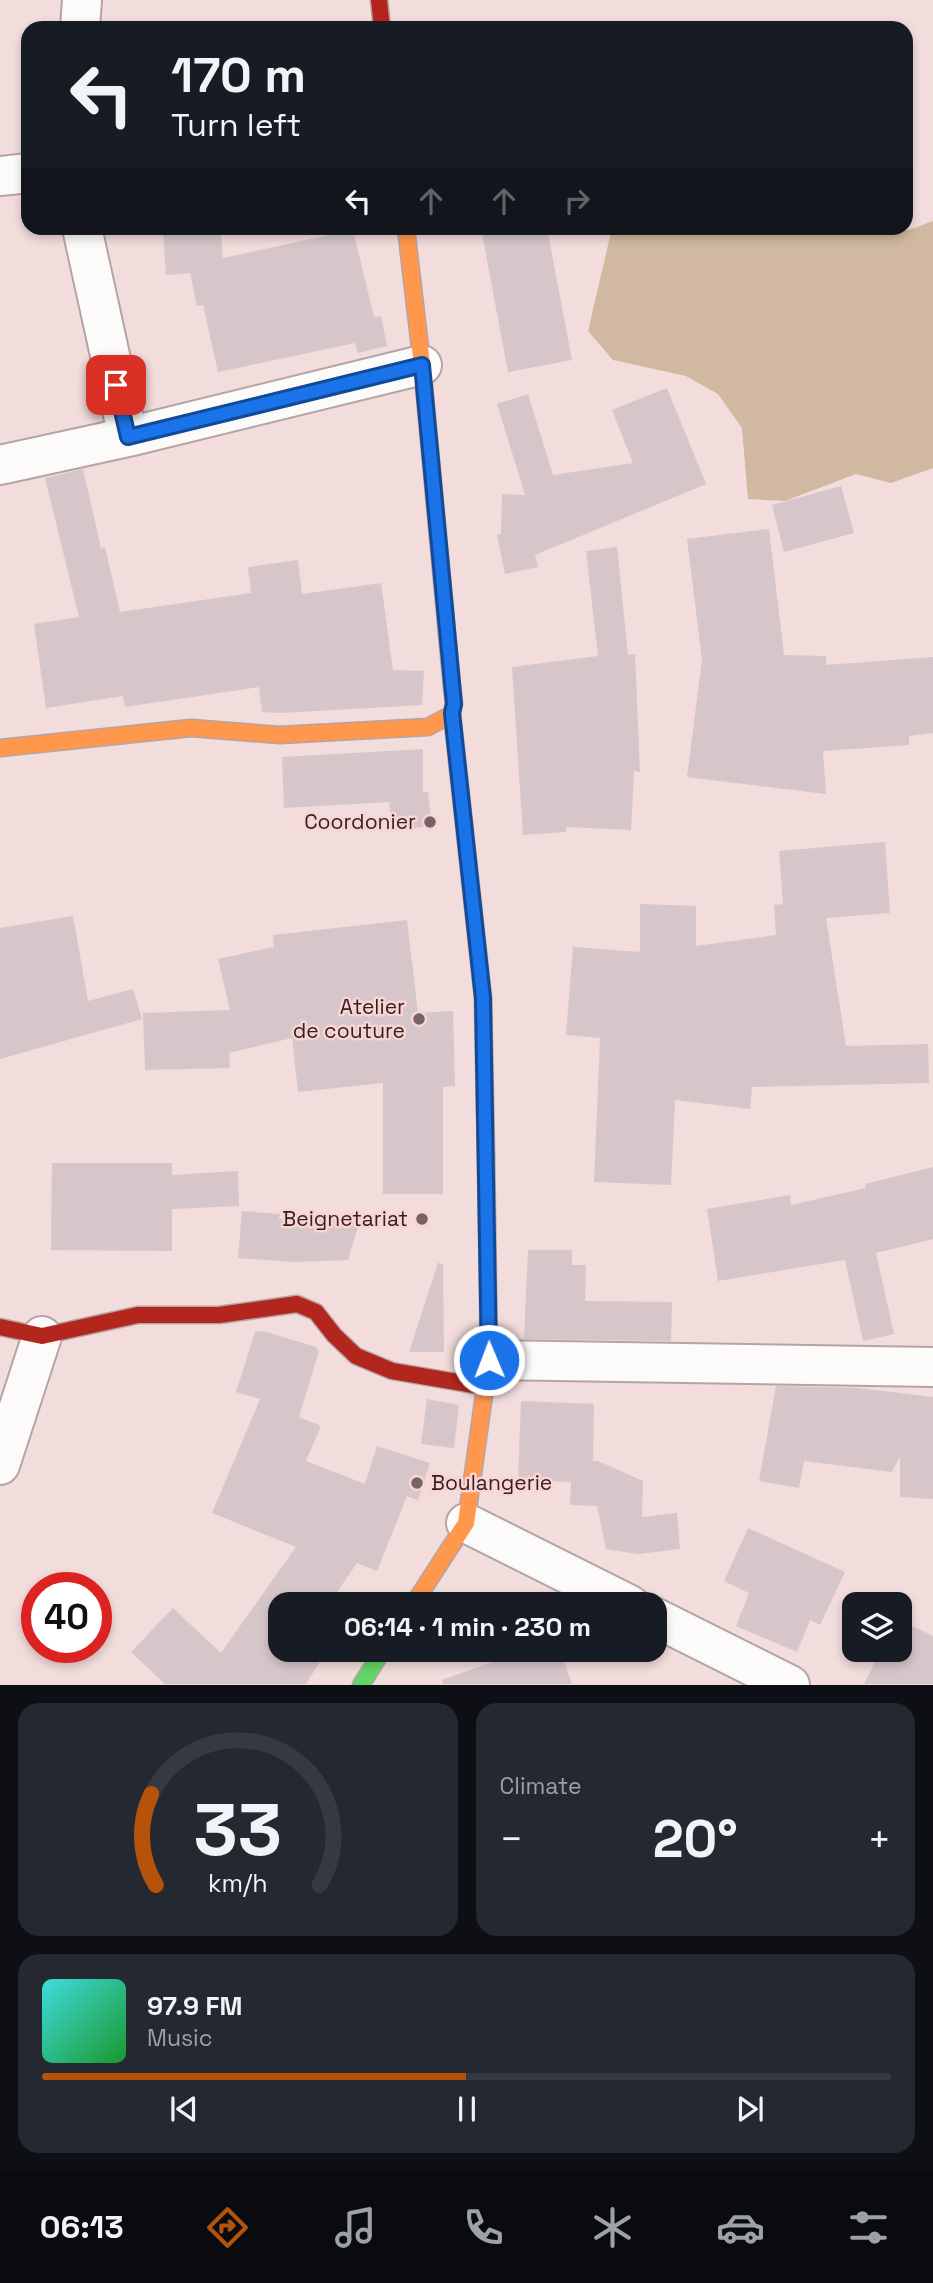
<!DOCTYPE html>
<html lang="en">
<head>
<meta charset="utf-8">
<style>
  :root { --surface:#171b24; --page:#242831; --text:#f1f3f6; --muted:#9ea1a6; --line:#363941; --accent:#b45309 }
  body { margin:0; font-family:"Space Grotesk",sans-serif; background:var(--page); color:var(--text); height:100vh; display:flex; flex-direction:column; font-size:26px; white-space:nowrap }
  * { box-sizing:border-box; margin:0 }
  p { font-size:23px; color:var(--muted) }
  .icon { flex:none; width:38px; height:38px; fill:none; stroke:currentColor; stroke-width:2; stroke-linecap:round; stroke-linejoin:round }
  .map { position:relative; height:1685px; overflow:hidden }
  .details { display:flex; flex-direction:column; gap:18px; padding:18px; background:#0d0f14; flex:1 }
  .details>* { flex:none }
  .top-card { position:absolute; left:21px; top:21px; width:892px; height:214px; border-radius:21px; box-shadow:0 4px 10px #0003; background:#171b24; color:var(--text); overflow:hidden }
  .controls { position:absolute; left:842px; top:1592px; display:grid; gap:14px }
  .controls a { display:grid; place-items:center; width:70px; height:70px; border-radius:14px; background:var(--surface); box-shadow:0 4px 10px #0003; font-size:35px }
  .speed { position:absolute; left:21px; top:1572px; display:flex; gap:14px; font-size:35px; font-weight:700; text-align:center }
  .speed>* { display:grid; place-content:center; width:91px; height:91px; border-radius:50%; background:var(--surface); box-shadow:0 4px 10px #0003; line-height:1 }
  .speed .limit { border:10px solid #d22; background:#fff; color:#111 }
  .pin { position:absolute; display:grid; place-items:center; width:60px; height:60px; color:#fff; margin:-30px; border-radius:14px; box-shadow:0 4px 10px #0006 }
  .me { position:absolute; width:77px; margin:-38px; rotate:359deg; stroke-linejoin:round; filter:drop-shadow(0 0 5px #0008) }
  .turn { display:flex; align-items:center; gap:24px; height:147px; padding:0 35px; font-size:32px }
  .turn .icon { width:91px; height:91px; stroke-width:2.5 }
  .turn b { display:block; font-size:49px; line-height:60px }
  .lanes { display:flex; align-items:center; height:66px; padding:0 35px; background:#0003; justify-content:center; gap:35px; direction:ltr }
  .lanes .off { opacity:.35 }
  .big { font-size:52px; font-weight:700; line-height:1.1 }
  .details .card { flex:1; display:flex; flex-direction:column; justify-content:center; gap:10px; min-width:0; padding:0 24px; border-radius:21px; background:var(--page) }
  .details .dial { align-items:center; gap:0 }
  .dial svg { height:182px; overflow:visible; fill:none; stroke:var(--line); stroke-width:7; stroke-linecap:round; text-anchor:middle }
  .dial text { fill:var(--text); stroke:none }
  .song { display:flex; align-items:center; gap:21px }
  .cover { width:84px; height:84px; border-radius:10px; background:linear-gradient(135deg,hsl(180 70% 55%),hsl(130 70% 35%)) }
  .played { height:7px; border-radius:4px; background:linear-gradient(90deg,var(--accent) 50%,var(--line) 50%) }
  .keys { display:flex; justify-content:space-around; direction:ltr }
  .heat { display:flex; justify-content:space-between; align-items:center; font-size:38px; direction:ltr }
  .details .tiles { flex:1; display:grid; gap:18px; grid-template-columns:1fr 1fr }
  .card:last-child { grid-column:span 2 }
  .trip { position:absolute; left:268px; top:1592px; width:399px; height:70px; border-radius:21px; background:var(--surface); box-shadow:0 4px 10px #0003; font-weight:700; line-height:70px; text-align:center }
  .dock { display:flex; height:112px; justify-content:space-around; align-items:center; background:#090b0e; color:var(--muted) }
  .dock .icon { width:49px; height:49px }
  .dock .selected { color:var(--accent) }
  .dock b { font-size:32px; color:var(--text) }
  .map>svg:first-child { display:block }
</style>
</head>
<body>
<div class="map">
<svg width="933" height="1685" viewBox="0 0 933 1685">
  <rect width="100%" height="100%" fill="#f2dcdc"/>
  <path fill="#d0b9a0" d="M 933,221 L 933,468 L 891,483 L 856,474 L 785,501 L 748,499 L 742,428 L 718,394 L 686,376 L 613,360 L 588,331 L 612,228 L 842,228 L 909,230 Z"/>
  <path fill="#d6c6ca" d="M 205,228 L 205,235 L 221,234 L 223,258 L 353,230 L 374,317 L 381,316 L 387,346 L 358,353 L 355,343 L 218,372 L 203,305 L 197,306 L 190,273 L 166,275 L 163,231 Z
    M 481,228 L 547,228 L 572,360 L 508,372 Z
    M 667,388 L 706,484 L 535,555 L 538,567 L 505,574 L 497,535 L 501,534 L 502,494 L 525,495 L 497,404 L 528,394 L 553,475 L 633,463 L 612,410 Z
    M 83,469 L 101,548 L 105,547 L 120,612 L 251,593 L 248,567 L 298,560 L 302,594 L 381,583 L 393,670 L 424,671 L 422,705 L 280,713 L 262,712 L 259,687 L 125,707 L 123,696 L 46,708 L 34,624 L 79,617 L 45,478 Z
    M 841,486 L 854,533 L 784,552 L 772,505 Z
    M 769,529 L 784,655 L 826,656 L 826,665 L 933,657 L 933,733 L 909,736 L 909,745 L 823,751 L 826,794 L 687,777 L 702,660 L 687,539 Z
    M 617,547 L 628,655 L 635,654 L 640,772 L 634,771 L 631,830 L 566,827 L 566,832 L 523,835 L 512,667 L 598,656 L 586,551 Z
    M 423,749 L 423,792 L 428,792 L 432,826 L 392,831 L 389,802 L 284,808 L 282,757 Z
    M 885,842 L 890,913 L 826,918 L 846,1046 L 928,1044 L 929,1083 L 752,1087 L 750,1109 L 675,1100 L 671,1185 L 594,1182 L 600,1038 L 566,1035 L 573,947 L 640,952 L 640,904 L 696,906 L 696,946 L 776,935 L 774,905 L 783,904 L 779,851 Z
    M 73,916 L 88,1001 L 133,989 L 142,1019 L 0,1059 L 0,928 Z
    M 407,920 L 418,1013 L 453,1011 L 455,1086 L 443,1087 L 443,1194 L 383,1194 L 383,1083 L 298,1092 L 292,1038 L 229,1053 L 230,1068 L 145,1070 L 143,1013 L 230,1010 L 218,959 L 274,947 L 273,935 Z
    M 52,1163 L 172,1163 L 172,1175 L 238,1171 L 239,1206 L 172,1209 L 172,1251 L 51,1250 Z
    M 933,1167 L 933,1239 L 876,1253 L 894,1334 L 863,1341 L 845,1260 L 718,1281 L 707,1209 L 790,1195 L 791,1205 L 866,1188 L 865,1184 Z
    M 242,1211 L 280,1214 L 279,1219 L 361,1217 L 348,1260 L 294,1262 L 238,1258 Z
    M 528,1250 L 572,1250 L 572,1265 L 586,1265 L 585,1301 L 672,1302 L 671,1341 L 524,1339 Z
    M 438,1263 L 443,1264 L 444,1352 L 409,1352 Z
    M 263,1331 L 316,1347 L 319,1351 L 299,1417 L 321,1426 L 306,1461 L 365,1484 L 377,1446 L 430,1463 L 418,1500 L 407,1496 L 377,1571 L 357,1563 L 328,1605 L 280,1605 L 280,1650 L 327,1650 L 306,1684 L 165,1684 L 131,1652 L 173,1608 L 221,1653 L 296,1547 L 212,1513 L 260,1399 L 236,1392 L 255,1332 Z
    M 776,1386 L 858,1388 L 933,1397 L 933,1499 L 900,1497 L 900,1456 L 892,1472 L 804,1461 L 799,1488 L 759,1481 Z
    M 427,1399 L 459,1405 L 454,1448 L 421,1444 Z
    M 521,1401 L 594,1404 L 593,1461 L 598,1461 L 643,1481 L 642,1517 L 677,1513 L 680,1549 L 638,1554 L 606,1549 L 597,1506 L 570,1505 L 571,1482 L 518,1480 Z
    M 748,1528 L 845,1572 L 820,1625 L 810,1620 L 797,1652 L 736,1626 L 749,1593 L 724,1581 Z
    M 900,1620 L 933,1636 L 933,1684 L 864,1684 L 881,1650 L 900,1650 Z
    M 526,1650 L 560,1650 L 572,1684 L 443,1684 L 442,1680 Z"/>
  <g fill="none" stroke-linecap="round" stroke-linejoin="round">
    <g stroke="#b5a4a4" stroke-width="42">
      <path id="street" d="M 80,28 L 82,0
        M 0,176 L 28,173
        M 82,228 L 128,437
        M 0,465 L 128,437 L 422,365
        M 489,1360 L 933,1367
        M 0,1465 L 42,1336
        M 466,1523 L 630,1605
        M 654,1617 L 790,1685"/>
    </g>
    <g stroke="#b5a4a4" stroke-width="19">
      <path id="fast" d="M 361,1685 L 383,1650"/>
    </g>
    <g stroke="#b5a4a4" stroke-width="19">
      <path id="slow" d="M 406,228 L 422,365 L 452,687
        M 0,748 L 191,728 L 280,735 L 428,727 L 452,714
        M 413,1605 L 466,1523 L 489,1360 L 486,1156"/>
    </g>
    <g stroke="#b5a4a4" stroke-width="19">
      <path id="jam" d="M 379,0 L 382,28
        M 452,687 L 454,704 L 452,714 L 483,998 L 486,1156
        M 0,1327 L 42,1336 L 138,1315 L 219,1315 L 297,1304 L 316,1312 L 334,1335 L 356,1356 L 392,1371 L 486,1387"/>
    </g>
    <use href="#street" stroke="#fdfafa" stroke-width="38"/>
    <use href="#fast" stroke="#63d668" stroke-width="16"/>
    <use href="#slow" stroke="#ff974d" stroke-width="16"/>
    <use href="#jam" stroke="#b3261e" stroke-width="16"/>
  </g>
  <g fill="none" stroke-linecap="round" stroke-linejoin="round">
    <g stroke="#114b97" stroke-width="18">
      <path id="route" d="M 116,385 L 128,437 L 422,365 L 454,704 L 452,713 L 483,998 L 489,1360"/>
    </g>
    <use href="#route" stroke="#1a73e8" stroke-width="12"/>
  </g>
  <g fill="#756464" stroke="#fbd3d3" stroke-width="2.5">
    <circle cx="430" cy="822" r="7"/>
    <circle cx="419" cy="1019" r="7"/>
    <circle cx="422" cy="1219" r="7"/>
    <circle cx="417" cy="1483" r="7"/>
  </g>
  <g text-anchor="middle" stroke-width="5" stroke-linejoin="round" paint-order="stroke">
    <g font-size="21" fill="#312323" stroke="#fbd3d3" text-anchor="end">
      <text x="416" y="829">Coordonier</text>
      <text x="405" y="1014">Atelier<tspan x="405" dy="24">de couture</tspan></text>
      <text x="408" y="1226">Beignetariat</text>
      <text x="431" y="1490" text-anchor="start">Boulangerie</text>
    </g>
  </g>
</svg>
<div class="controls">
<a><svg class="icon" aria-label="layers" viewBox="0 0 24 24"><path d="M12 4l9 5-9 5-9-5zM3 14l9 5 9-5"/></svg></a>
</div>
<div class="speed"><div class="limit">40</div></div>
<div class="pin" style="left:116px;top:385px;background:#d93025"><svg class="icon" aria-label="arrive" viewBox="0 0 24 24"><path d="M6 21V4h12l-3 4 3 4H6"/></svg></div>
<svg class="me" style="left:489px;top:1360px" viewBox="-20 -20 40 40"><circle r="17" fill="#1a73e8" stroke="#fff" stroke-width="3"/><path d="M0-11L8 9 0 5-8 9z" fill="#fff"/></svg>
<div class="trip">06:14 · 1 min · 230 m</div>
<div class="top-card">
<div class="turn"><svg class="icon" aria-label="left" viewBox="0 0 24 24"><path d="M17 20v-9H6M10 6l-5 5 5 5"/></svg><div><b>170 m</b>Turn left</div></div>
<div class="lanes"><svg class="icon" aria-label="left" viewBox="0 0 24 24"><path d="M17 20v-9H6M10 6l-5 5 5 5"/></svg><svg class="icon off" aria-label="ahead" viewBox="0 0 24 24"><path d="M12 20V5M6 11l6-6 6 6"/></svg><svg class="icon off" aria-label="ahead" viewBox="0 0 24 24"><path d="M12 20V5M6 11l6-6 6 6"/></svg><svg class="icon off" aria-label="right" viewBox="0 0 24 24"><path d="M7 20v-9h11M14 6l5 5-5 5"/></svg></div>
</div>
</div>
<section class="details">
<div class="tiles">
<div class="card dial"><svg viewBox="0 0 100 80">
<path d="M14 69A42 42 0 1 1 86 69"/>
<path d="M14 69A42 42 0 0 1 12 29" stroke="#b45309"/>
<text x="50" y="56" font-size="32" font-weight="700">33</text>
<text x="50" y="72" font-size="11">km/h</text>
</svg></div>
<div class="card"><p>Climate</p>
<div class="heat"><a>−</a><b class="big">20°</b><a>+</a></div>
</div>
<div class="card">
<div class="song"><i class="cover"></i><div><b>97.9 FM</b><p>Music</p></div></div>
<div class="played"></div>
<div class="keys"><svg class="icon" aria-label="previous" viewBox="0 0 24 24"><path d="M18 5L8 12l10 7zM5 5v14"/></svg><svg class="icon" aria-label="pause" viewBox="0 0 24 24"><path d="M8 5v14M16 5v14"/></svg><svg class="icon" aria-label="next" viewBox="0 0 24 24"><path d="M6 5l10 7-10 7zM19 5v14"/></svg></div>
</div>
</div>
</section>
<nav class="dock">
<b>06:13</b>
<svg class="icon selected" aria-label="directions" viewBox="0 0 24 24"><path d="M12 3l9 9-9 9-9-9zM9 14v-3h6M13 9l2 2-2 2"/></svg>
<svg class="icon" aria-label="music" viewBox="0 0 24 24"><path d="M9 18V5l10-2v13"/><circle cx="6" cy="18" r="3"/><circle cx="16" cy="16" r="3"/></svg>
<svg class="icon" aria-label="phone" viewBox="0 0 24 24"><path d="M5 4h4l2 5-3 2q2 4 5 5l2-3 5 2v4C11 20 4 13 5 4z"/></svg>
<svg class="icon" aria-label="climate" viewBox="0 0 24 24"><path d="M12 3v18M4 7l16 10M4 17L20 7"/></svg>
<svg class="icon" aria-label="car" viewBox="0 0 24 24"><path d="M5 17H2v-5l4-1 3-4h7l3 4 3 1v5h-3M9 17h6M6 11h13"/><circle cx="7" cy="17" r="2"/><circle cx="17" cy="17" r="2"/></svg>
<svg class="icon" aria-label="filters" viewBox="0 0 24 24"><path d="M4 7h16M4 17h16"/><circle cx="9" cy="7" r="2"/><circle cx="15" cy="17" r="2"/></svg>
</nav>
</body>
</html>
